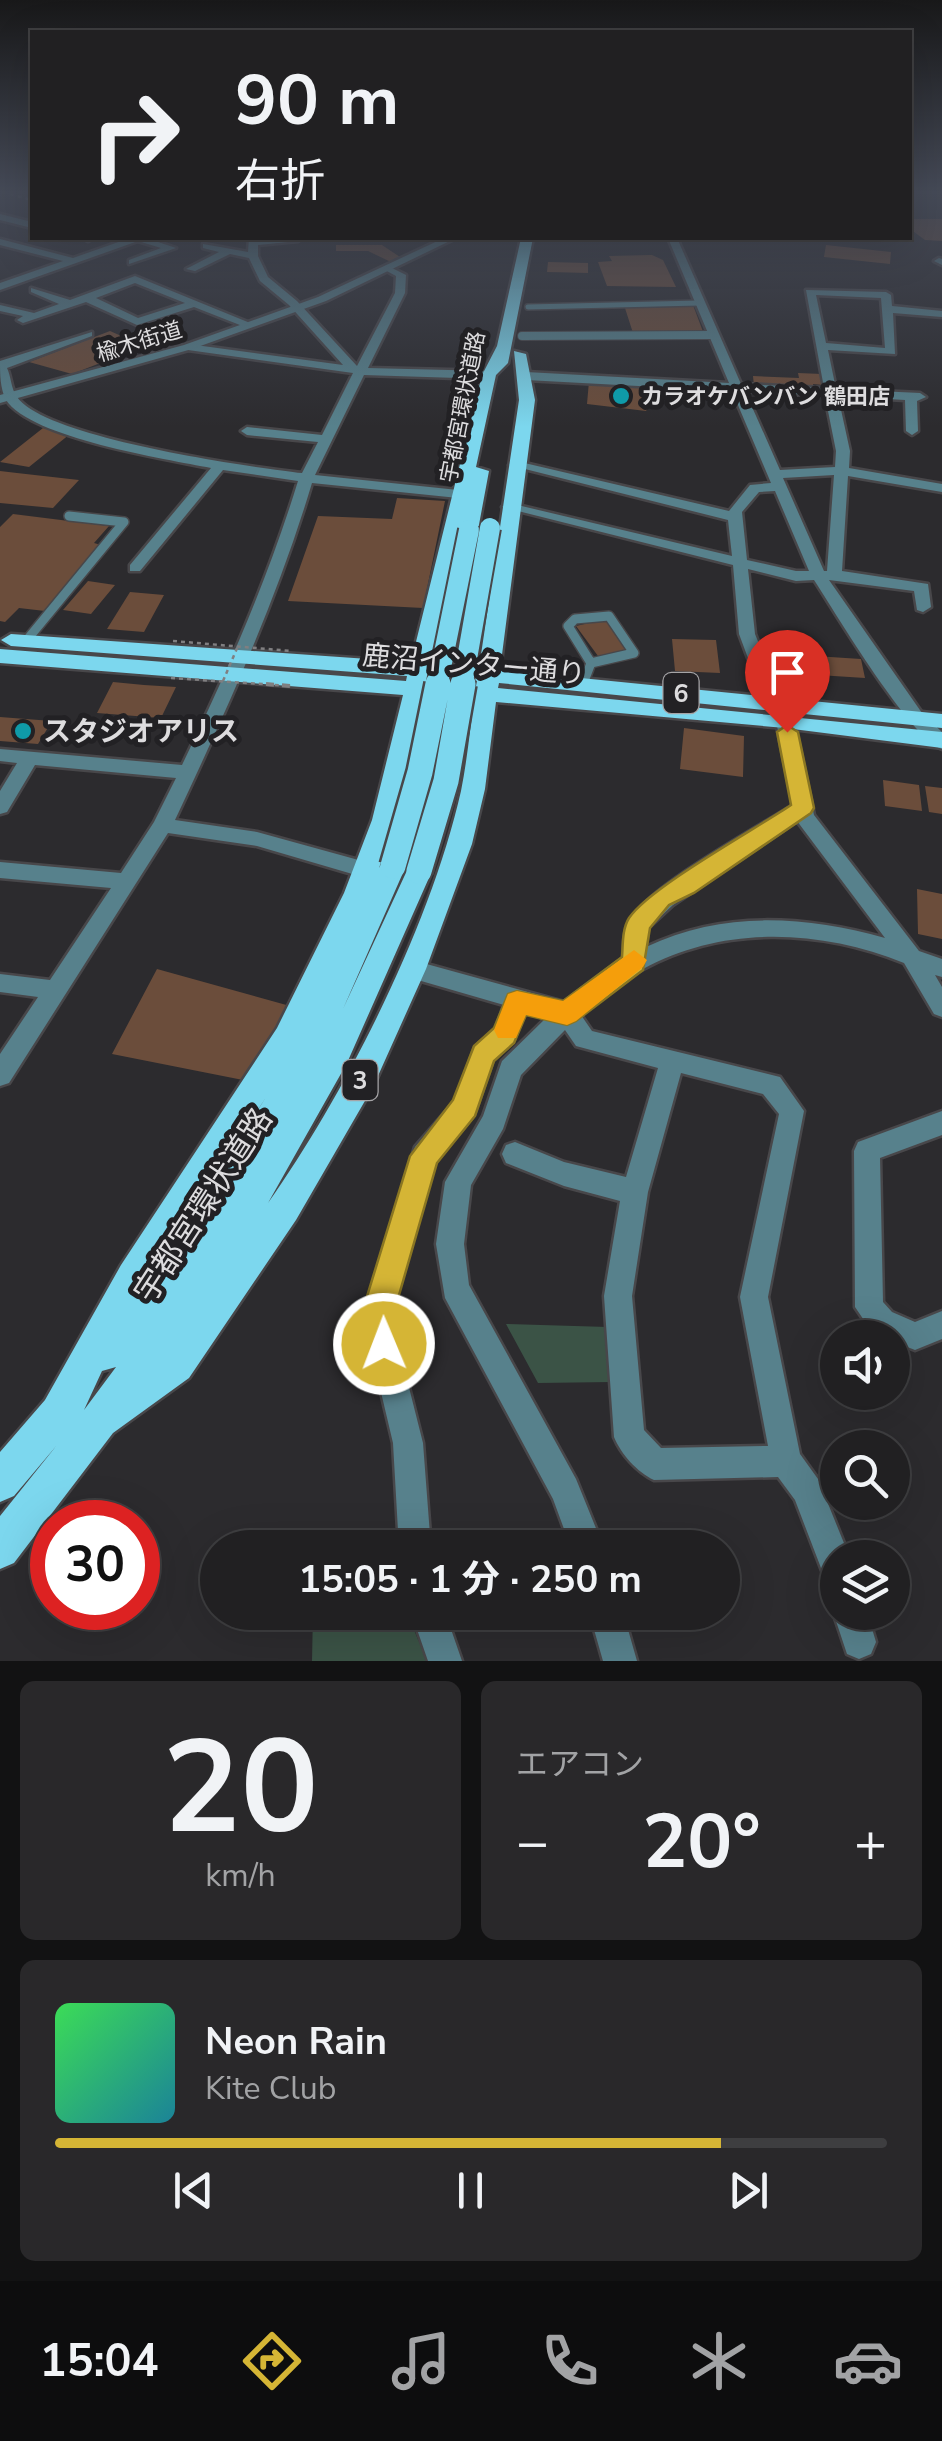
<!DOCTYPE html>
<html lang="ja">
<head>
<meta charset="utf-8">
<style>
  :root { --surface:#212022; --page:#29282a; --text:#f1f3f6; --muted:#a2a3a5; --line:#3e3e40; --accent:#d5b535 }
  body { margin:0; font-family:"Nunito Sans","Noto Sans JP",sans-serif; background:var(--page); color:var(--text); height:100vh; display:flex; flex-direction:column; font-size:38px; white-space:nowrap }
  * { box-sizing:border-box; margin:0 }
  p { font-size:32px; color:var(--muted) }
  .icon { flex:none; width:55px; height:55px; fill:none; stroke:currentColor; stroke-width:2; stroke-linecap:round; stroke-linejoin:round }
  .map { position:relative; height:1661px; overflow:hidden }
  .panel { display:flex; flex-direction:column; gap:20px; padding:20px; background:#121213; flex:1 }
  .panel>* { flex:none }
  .hud { position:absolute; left:30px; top:30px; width:882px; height:210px; border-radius:0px; box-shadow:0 10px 40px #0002,0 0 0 2px var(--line); background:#212022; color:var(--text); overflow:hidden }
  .controls { position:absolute; left:820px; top:1320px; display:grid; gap:20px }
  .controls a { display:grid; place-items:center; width:90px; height:90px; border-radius:50%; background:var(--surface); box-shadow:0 10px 40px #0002,0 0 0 2px var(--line); font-size:50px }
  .speed { position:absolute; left:30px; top:1500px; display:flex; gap:20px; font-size:50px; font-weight:700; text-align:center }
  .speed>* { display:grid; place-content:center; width:130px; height:130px; border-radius:50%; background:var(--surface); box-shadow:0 10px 40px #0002,0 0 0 2px var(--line); line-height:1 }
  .speed .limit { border:15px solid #d22; background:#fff; color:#111 }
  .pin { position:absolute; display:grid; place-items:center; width:85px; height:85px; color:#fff; margin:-102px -42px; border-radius:50% 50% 50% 0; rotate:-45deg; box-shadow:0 0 10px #0007 }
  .pin .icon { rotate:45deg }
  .me { position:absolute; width:110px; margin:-55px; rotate:359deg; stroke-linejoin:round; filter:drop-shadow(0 0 8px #0008) }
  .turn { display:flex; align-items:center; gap:35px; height:210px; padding:0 40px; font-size:45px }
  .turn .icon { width:130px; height:130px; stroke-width:2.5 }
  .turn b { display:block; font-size:70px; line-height:85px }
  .big { font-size:75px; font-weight:700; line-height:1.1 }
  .panel .card { flex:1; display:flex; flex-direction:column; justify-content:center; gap:15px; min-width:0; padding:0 35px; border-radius:15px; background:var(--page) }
  .panel .dial { align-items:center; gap:0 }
  .dial b { font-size:130px; line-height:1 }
  .song { display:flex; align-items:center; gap:30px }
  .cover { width:120px; height:120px; border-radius:15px; background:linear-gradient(135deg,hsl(130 70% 55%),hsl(190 70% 35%)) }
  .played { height:10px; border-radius:5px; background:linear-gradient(90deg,var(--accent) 80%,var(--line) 80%) }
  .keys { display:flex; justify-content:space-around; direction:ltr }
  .heat { display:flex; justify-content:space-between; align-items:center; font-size:55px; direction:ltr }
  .panel .tiles { flex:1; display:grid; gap:20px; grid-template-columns:1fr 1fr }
  .card:last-child { grid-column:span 2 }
  .trip { position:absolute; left:200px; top:1530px; width:540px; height:100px; border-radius:50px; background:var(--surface); box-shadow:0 10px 40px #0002,0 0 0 2px var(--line); font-weight:700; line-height:100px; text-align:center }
  .tab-bar { display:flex; height:160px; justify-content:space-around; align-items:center; background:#0d0d0e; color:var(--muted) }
  .tab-bar .icon { width:70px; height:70px }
  .tab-bar .on { color:var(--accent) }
  .tab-bar b { font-size:45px; color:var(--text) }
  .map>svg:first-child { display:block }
</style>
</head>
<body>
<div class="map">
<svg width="942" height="1661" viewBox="0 0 942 1661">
  <rect width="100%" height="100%" fill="#2c2b2e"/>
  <path fill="#3b5346" d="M 506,1324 L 608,1327 L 612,1382 L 538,1383 Z
    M 313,1612 L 407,1613 L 427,1661 L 312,1661 Z"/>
  <path fill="#6b4d3b" d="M 910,219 L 942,219 L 942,241 L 925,240 L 910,229 Z
    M 336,245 L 382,245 L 400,257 L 391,262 L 368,251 L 336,251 Z
    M 826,245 L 891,252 L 890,264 L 824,257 Z
    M 652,255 L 663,260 L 676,287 L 607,286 L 598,262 L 612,261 L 609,256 Z
    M 548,262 L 588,263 L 588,273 L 547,272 Z
    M 624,305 L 693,305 L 705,337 L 633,333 Z
    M 110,331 L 144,346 L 72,374 L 29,362 Z
    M 798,373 L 822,374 L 824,385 L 813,384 L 814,389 L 754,386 L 753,376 L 799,378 Z
    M 589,381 L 659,387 L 646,411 L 587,404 Z
    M 43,428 L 70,434 L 29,467 L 0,462 Z
    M 0,471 L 17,473 L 79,480 L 53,508 L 0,503 Z
    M 397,498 L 445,501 L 423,608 L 288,601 L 318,516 L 392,519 Z
    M 13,514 L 109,526 L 94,543 L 101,545 L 45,611 L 19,608 L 5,622 L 0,621 L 0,527 Z
    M 88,581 L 115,585 L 91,614 L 63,610 Z
    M 130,592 L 164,595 L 144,632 L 107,629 Z
    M 606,619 L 629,652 L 598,656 L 576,626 Z
    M 672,639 L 716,640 L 720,673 L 675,671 Z
    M 784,654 L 861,659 L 865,678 L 787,673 Z
    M 113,682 L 144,685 L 176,687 L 161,718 L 97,713 Z
    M 0,717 L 52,721 L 38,744 L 0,741 Z
    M 684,728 L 744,736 L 743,777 L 680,769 Z
    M 883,780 L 919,785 L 922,811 L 885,806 Z
    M 925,786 L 942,788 L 942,814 L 929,812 Z
    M 917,889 L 942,894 L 942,939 L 918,934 Z
    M 157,969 L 290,1006 L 248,1081 L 112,1054 Z"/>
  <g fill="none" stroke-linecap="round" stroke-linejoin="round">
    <g stroke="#48474a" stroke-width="8">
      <path id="service-far2" d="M 528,307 L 699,303"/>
    </g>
    <g stroke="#48474a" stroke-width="10">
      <path id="service-far1" d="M 522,336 L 712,335"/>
    </g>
    <g stroke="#48474a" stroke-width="12">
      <path id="service" d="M 609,616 L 634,653 L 591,663 L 568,626 L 575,619 Z
        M 26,641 L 124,522 L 69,516
        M 583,684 L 591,663"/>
    </g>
    <g stroke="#48474a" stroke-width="5">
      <path id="minor" d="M 0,214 L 32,222 L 32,228 L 0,220 Z
        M 82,238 L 93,238 L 88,241 Z
        M 130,238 L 146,238 L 176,248 L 129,264 L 129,260 L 161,248 L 138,241 L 0,290 L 0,283 L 63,261 L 0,245 L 0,239 L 73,258 Z
        M 249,238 L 302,238 L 298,241 L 258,245 L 258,256 L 268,277 L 297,301 L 357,366 L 395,293 L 396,276 L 385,270 L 390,267 L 406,275 L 405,293 L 368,368 L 489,371 L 495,375 L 489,379 L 364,375 L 315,475 L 458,490 L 465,494 L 458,498 L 312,483 C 277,600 227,709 175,820 L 257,832 L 373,864 L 376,870 L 373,876 L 366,878 L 257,846 L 168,833 L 9,1083 L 0,1086 L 0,1054 L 38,997 L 0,992 L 0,974 L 50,980 L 111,888 L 0,878 L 0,862 L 121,873 L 154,822 L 176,778 L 35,765 L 7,812 L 0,814 L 0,791 L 17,763 L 0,761 L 0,749 L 182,765 C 227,672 268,579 298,481 L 223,470 L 140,571 L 130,571 L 130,565 L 211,468 C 166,459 31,438 6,400 C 0,388 0,374 0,361 L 92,332 L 92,336 L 7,368 C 11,376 11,389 17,397 C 45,438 249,467 302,473 L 318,442 L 247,435 L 241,431 L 247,427 L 322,435 L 353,373 L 188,350 L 182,347 L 188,344 L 343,365 L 289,305 L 260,281 L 249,258 L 230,254 L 195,271 L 186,269 L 219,252 L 203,248 L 203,244 L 248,252 Z
        M 668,238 L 677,238 L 741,384 L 824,388 L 806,290 L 886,292 L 891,295 L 892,306 L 942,311 L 942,317 L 893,313 L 895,354 L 828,350 L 836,389 L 920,393 L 926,397 L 917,401 L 918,431 L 912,435 L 906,431 L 905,400 L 838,396 L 850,451 L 849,468 L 942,484 L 942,492 L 848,476 L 842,571 L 928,584 L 931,607 L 923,612 L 917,610 L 914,591 L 829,580 L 922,713 L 942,732 L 942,749 C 909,737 837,615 814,580 L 796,581 L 748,569 L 755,634 L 782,701 L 773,707 L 764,701 L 739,634 L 733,565 L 502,507 L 509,503 L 732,556 L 728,520 L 509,465 L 516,461 L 729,511 L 750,485 L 771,483 L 732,391 L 526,380 L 520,376 L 526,372 L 729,383 ZM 816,295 L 881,298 L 885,348 L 826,343 ZM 745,391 L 825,396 L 836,451 L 835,467 L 780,470 ZM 834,475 L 827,571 L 824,571 L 783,478 ZM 775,491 L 809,571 L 796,571 L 747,560 L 742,512 L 759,492 Z
        M 939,258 L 942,259 L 942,265 L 934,261 Z
        M 135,276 L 255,325 L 245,327 L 194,307 L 137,325 L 86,302 L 23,323 L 17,320 L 23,316 L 0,311 L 0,305 L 34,313 L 59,304 L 31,292 L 31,288 L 70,300 ZM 135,283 L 185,303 L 138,318 L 96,298 Z
        M 785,715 L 794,721 L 814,815 L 919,951 L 942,959 L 942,977 L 935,975 L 942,987 L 942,1017 L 934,1014 L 904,963 C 820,929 723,925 643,969 C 620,981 601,999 581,1015 L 592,1031 L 780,1077 L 804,1111 L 768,1297 L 800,1454 L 818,1479 L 850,1558 L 838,1558 L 838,1585 L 826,1581 L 795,1500 L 778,1477 L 654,1480 C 637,1472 621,1454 614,1437 L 604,1296 L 620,1201 L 564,1186 L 506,1163 L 502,1154 L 506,1145 L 515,1142 L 564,1162 L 626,1177 L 658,1068 L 576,1046 L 565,1030 L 521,1075 L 503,1129 L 471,1185 L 464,1244 L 469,1285 L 576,1479 L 604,1548 L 571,1548 L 553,1499 L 445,1298 L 436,1244 L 445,1182 L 483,1116 L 502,1061 L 547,1017 L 525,1011 L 513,1042 L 493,1060 L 474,1115 L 435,1162 L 391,1316 L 423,1443 L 431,1548 L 399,1548 L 393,1443 L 363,1316 L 415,1147 L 455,1101 L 475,1047 L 496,1029 L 504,1005 L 404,976 L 401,969 L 404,962 L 412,960 L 564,1002 L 623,958 C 624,945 623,931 631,919 C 652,885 755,829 793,805 L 776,721 ZM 797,821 L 885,938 C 805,916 723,910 646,947 L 648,928 L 673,905 ZM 681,1073 L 763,1094 L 779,1114 L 740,1297 L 768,1446 L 661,1448 L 644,1430 L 632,1296 L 648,1192 Z
        M 942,1111 L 942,1135 L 880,1158 L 883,1302 L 892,1312 L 915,1322 L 942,1311 L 942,1339 L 915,1350 L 892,1341 L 892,1338 L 872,1332 L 855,1307 L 854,1151 L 858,1142 Z
        M 838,1601 L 838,1612 L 867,1612 L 876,1642 L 871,1654 L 859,1659 L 847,1654 L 833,1612 Z
        M 411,1612 L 445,1612 L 462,1661 L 428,1661 Z
        M 589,1612 L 623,1612 L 637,1661 L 603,1661 Z"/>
    </g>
    <g stroke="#48474a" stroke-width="5">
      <path id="tertiary" d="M 444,238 L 456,238 L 326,301 L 192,349 L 0,403 L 0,395 L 184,345 L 318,297 Z"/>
    </g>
    <g stroke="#48474a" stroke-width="5">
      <path id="primary" d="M 521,238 L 533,238 L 508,363 L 496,375 L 476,467 L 489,471 L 478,530 L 469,536 L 461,532 L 431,664 L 446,671 L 443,676 L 428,677 L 427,683 L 441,690 L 438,695 L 424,697 L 396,820 L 379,868 L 384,859 L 402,859 L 406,866 L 343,1009 L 410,864 L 428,864 L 432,871 L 347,1063 L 268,1203 C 347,1091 431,924 461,791 C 467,761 470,730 474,700 L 463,693 L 476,686 L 477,681 L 463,674 L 466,669 L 479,668 L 519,400 L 514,351 L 526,354 L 535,400 L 500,670 L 942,714 L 942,728 L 499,683 L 498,688 L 942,732 L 942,748 L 785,728 L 496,702 L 485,789 L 472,844 L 426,969 L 373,1087 L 296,1220 L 189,1378 L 113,1433 L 14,1563 L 0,1569 L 0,1516 L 57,1445 L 14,1496 L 0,1502 L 0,1452 L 45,1400 L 121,1265 L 277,1028 L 344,893 L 372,820 L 403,695 L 0,663 L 0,649 L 406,681 L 407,676 L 11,646 L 1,640 L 11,634 L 411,662 L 482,375 L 497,346 ZM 266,1097 L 215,1180 L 207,1190 ZM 116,1367 L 84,1410 L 102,1371 Z"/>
    </g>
    <path stroke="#807f81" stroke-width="2.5" stroke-dasharray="4 4" stroke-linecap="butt" d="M 10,194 L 32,200"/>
    <use href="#service-far2" stroke="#57818c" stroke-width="5"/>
    <use href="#service-far1" stroke="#57818c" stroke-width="8"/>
    <use href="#service" stroke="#57818c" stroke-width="9"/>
    <use href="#minor" fill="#57818c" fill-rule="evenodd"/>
    <use href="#tertiary" fill="#57818c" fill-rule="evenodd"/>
    <use href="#primary" fill="#7cd7ee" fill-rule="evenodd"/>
    <g stroke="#48474a" stroke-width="24" stroke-linecap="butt">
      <path id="primary-bridge-far1" d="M 437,687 L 469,530
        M 462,687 L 490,528"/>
    </g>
    <g stroke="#48474a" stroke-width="30" stroke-linecap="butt">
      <path id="primary-bridge" d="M 393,866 L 420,772 L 438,684
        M 419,871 L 446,781 L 463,684"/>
    </g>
    <path stroke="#807f81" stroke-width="2.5" stroke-dasharray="4 4" stroke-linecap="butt" d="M 173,641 L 291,651
      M 171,678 L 291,686
      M 223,681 L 238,646"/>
    <path stroke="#807f81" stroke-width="4" stroke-dasharray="8 8" stroke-linecap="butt" d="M 266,684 L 291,686"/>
    <use href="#primary-bridge-far1" stroke="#7cd7ee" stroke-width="20"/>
    <use href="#primary-bridge" stroke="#7cd7ee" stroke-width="25"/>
  </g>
  <linearGradient id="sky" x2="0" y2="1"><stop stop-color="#181819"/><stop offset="0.45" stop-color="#454a57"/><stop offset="1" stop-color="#454a57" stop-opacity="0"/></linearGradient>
  <rect width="942" height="427" fill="url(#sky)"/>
  <path fill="#d5b535" stroke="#8a7622" stroke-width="2.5" d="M 787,725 L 798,732 L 814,808 L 811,813 L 694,893 L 669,905 L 650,928 L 643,970 L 576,1021 L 567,1025 L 526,1015 L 514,1043 L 494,1061 L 475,1116 L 437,1163 L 393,1316 L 400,1344 L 395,1356 L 384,1361 L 372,1356 L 361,1316 L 410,1156 L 453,1100 L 474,1046 L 494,1028 L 508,994 L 517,991 L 563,1001 L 622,957 C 623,945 622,929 629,918 C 650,887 754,830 791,805 L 777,732 Z"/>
  <path fill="#f59e0b" d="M 634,950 L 647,960 L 643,967 L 576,1021 L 567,1025 L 526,1015 L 516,1038 L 498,1038 L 494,1030 L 508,994 L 517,991 L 563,1001 Z"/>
  <g fill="#0f9aa8" stroke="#222124" stroke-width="4">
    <circle cx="621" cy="396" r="10"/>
    <circle cx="23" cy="731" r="10"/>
  </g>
  <g text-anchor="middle" stroke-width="10" stroke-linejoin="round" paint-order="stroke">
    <g font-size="22" fill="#dddcde" stroke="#222124">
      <text transform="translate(139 341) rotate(-17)" y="8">楡木街道</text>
      <text transform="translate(462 407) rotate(-79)" y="8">宇都宮環状道路</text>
    </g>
    <g font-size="22" font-weight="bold" fill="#dddcde" stroke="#222124" text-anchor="start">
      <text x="641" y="404">カラオケバンバン 鶴田店</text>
    </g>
    <g fill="#222124" stroke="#a5a4a6" stroke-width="2.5">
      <rect x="663.5" y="673" width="35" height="40" rx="8"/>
      <rect x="342.5" y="1060" width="35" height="40" rx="8"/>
    </g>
    <g font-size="25" font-weight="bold" fill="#dddcde">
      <text x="681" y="702">6</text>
      <text x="360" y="1089">3</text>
    </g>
    <g font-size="28" fill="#dddcde" stroke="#222124">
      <text transform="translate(474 664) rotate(5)" y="10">鹿沼インター通り</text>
    </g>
    <g font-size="28" font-weight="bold" fill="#dddcde" stroke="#222124" text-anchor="start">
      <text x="43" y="741">スタジオアリス</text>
    </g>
    <g font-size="32" fill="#dddcde" stroke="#222124">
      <text transform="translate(203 1205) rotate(-57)" y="11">宇都宮環状道路</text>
    </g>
  </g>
</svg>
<div class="controls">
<a><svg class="icon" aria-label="sound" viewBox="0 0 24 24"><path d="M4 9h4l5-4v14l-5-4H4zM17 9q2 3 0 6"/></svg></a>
<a><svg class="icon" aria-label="search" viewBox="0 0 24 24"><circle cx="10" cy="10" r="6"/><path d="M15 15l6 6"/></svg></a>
<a><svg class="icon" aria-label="layers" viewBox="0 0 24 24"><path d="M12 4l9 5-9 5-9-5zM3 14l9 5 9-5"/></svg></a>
</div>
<div class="speed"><div class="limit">30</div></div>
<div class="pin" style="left:787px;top:732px;background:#d93025"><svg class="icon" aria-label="arrive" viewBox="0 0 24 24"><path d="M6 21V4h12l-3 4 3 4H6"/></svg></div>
<svg class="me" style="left:384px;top:1344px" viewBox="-20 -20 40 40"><circle r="17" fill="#d5b535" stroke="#fff" stroke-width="3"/><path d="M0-11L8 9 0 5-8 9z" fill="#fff"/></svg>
<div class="trip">15:05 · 1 分 · 250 m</div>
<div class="hud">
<div class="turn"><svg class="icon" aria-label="right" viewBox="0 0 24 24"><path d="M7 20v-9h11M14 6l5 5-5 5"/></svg><div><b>90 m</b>右折</div></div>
</div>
</div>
<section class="panel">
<div class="tiles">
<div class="card dial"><b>20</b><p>km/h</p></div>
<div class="card"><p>エアコン</p>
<div class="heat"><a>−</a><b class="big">20°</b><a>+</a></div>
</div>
<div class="card">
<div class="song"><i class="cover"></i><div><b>Neon Rain</b><p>Kite Club</p></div></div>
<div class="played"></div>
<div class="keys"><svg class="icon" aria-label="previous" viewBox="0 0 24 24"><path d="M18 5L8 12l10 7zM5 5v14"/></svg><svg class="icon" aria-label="pause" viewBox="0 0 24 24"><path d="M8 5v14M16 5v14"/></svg><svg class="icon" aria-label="next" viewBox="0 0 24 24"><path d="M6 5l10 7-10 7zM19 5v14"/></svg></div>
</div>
</div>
</section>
<nav class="tab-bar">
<b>15:04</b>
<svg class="icon on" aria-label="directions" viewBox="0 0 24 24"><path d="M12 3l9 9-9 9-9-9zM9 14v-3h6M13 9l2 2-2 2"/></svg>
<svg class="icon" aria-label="music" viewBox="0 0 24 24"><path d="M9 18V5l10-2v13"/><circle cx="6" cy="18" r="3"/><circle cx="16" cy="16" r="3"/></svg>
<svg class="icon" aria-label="phone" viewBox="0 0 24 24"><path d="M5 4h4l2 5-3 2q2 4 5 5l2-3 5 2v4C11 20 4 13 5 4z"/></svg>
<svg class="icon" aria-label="climate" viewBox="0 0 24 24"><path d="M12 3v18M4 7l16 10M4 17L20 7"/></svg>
<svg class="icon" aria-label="car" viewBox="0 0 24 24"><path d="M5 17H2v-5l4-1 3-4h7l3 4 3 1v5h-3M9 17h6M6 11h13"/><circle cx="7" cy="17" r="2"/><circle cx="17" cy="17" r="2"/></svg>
</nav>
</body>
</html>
